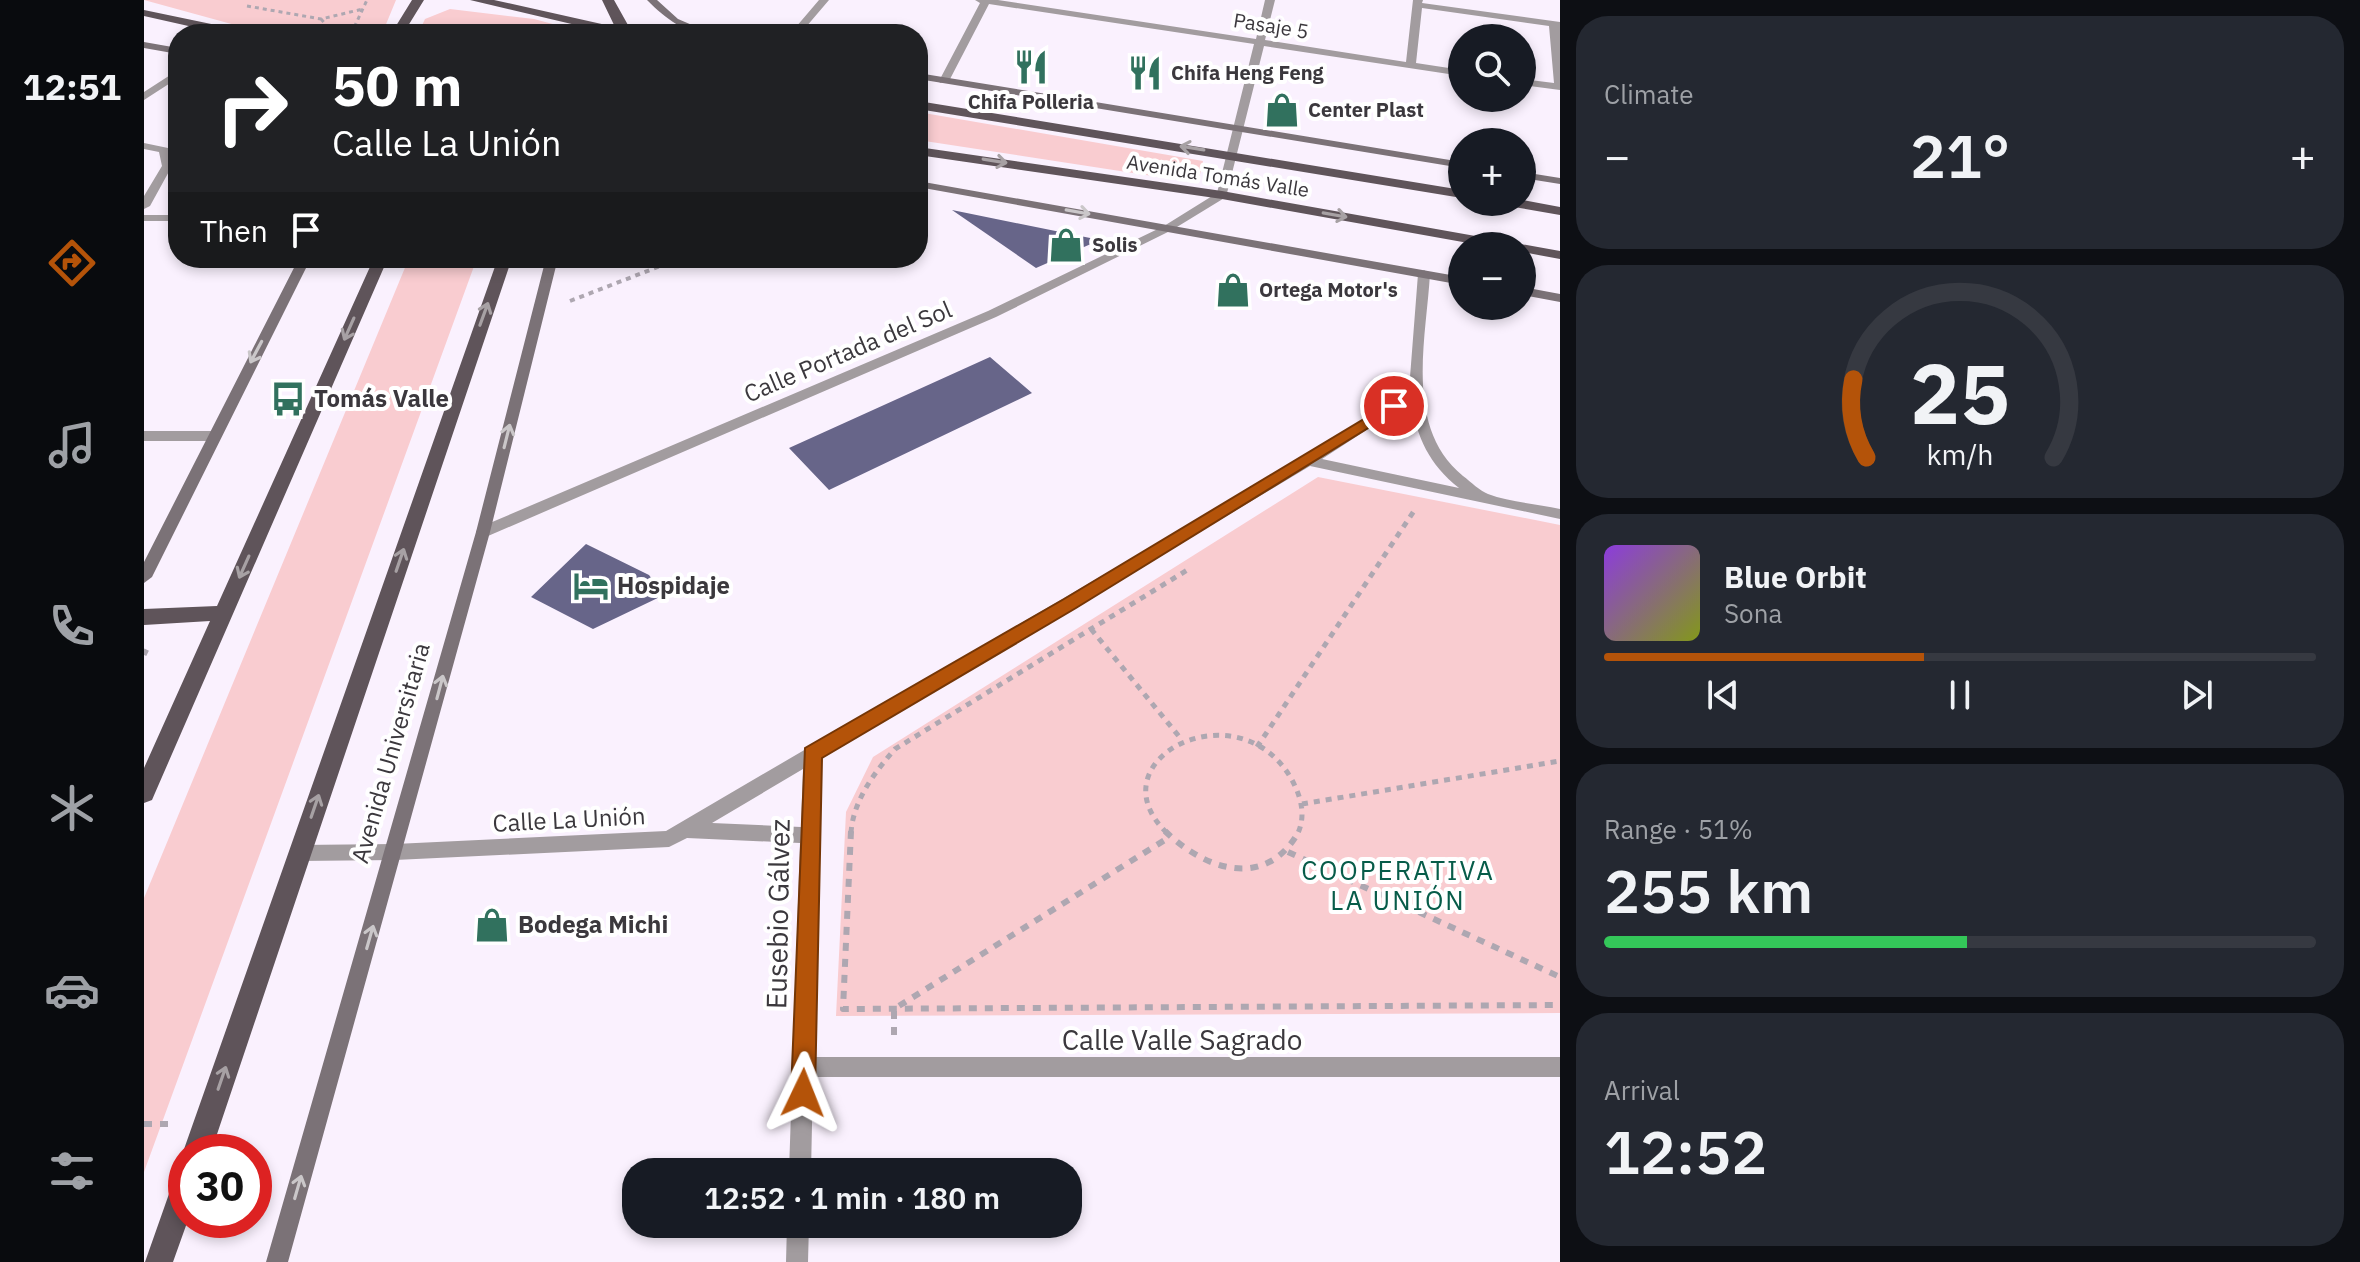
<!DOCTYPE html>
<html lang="en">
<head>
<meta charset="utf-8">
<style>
  :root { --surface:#171b24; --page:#242831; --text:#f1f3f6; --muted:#9ea1a6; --line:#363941; --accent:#b45309 }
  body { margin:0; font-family:"IBM Plex Sans",sans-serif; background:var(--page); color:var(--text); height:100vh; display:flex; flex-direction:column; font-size:30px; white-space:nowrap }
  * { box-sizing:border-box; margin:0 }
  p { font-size:26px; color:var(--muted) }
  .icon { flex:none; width:44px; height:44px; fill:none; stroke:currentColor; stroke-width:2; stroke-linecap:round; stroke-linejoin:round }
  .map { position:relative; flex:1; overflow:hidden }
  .drawer { display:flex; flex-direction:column; gap:16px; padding:16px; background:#0d0f14; width:800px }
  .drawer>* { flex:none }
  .guide { position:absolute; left:24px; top:24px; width:760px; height:244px; border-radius:32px; box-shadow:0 4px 12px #0003; background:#202124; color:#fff; overflow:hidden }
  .buttons { position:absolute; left:1304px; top:24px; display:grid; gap:16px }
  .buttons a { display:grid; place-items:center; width:88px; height:88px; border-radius:50%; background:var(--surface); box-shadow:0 4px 12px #0003; font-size:40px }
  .speed { position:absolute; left:24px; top:1134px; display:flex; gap:16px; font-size:40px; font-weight:700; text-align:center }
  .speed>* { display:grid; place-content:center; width:104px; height:104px; border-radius:50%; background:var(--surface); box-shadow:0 4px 12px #0003; line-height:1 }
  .speed .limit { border:12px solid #d22; background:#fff; color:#111 }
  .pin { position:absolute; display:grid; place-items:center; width:68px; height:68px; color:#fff; margin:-34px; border:4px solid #fff; border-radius:50%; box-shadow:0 2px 8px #0007 }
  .me { position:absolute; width:88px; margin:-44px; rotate:2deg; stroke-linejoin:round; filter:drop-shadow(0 0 6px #0008) }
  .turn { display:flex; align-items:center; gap:28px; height:168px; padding:0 32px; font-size:36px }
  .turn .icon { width:104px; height:104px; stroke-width:2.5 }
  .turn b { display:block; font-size:56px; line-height:68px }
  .then { display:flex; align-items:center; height:76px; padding:0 32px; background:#0003; gap:16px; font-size:30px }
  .big { font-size:60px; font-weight:600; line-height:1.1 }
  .drawer .tile { flex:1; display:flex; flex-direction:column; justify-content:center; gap:12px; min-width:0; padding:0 28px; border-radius:32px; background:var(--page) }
  .drawer .dial { align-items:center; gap:0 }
  .dial svg { height:208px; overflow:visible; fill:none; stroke:var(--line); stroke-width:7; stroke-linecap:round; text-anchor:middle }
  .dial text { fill:var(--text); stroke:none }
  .song { display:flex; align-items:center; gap:24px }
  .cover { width:96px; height:96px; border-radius:12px; background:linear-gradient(135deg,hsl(270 70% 55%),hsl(70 70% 35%)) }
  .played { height:8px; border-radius:4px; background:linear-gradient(90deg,var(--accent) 45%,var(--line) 45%) }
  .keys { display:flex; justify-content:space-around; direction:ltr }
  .heat { display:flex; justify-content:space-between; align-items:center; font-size:44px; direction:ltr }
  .charge { height:12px; border-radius:6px; background:linear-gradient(90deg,#34c759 51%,var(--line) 0) }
  .trip { position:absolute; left:478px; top:1158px; width:460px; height:80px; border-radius:32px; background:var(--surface); box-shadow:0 4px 12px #0003; font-weight:600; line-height:80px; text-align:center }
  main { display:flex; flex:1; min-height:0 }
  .menu { display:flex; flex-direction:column; width:144px; justify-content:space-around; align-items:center; background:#090b0e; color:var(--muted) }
  .menu .icon { width:56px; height:56px }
  .menu .selected { color:var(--accent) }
  .menu b { font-size:36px; color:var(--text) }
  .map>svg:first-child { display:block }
</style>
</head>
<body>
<main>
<nav class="menu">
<b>12:51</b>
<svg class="icon selected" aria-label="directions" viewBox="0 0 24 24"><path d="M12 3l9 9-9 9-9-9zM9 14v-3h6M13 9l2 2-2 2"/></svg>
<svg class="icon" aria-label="music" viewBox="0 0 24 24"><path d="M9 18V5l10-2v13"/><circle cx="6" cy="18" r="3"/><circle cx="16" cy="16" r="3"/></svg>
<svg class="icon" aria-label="phone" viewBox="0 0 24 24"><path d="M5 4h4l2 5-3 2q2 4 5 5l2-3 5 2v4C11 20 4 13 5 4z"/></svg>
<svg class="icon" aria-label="climate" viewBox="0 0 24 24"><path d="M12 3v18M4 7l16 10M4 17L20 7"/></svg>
<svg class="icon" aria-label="car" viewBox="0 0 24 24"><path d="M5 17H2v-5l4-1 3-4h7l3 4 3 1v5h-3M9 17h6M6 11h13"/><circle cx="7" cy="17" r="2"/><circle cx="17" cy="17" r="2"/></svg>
<svg class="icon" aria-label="filters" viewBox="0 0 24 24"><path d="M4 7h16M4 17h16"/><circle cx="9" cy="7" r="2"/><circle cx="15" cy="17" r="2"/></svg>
</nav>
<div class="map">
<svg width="1416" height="1262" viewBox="0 0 1416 1262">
  <rect width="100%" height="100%" fill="#faf1fe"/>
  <path fill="#f9ccd0" d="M 0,0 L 252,0 L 238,34 L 124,34 Z
    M 306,9 L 390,19 L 446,34 L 274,34 L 281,19 Z
    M 774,112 L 1059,161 L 1054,183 L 774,140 Z
    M 265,258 L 333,258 L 0,1172 L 0,898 Z
    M 1174,477 L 1416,525 L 1416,1013 L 692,1016 L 702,812 L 729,757 Z"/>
  <path fill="#676589" d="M 808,210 L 956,240 L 892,268 Z
    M 846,357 L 888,393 L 685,490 L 645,448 Z
    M 442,544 L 505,575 L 520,595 L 449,629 L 387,597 Z"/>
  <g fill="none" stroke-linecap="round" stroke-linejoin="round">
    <path stroke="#aea7b1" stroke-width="3" stroke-dasharray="4 4" stroke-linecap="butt" d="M 103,6 L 177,19 L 219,9
      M 177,19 L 190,34
      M 207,34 L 223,0"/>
    <path stroke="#aea7b1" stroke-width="4" stroke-dasharray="5 5" stroke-linecap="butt" d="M 426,301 L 537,258"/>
    <path stroke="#aea7b1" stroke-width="5" stroke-dasharray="6 6" stroke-linecap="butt" d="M 947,629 L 1038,740
      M 0,655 L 5,645
      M 1113,747 L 1272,508
      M 1158,804 L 1416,761
      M 707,833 C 709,801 730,773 751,749 L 1045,569
      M 1023,833 C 947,760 1095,685 1148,780 C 1157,797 1162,815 1154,833"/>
    <path stroke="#aea7b1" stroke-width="6" stroke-dasharray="8 8" stroke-linecap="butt" d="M 707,831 L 699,1009 L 1416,1005
      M 1021,831 C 1061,870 1122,891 1155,831
      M 1144,852 L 1416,977
      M 750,1035 L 750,1009 L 1024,838
      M 0,1124 L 27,1124"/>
    <path fill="#a29c9f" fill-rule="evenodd" d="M 675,0 L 685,0 L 656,34 L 646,34 Z
      M 831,0 L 854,0 L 1112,39 L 1121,0 L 1131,0 L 1121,40 L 1262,62 L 1269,0 L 1279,0 L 1278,3 L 1416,22 L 1416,90 L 1378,85 L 1378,79 L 1410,83 L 1405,26 L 1278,8 L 1272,63 L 1318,70 L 1318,76 L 1120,46 L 1082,197 L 1028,230 L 852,317 L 344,536 L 334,536 L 332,532 L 334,528 L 844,311 L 1020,226 L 1073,193 L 1110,44 L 845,4 L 805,81 L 796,83 L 795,81 L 836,3 Z
      M 34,70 L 34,78 L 0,100 L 0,92 Z
      M 0,143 L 24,148 L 28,166 L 6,206 L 0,209 L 0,196 L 18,166 L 15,152 L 0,149 Z
      M 0,215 L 34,215 L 34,221 L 0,221 Z
      M 1280,270 L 1286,274 C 1282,341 1260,428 1319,476 C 1327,482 1336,491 1344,494 C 1365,502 1393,504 1416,509 L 1416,519 L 1166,466 L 677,758 L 670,1057 L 1416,1057 L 1416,1077 L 669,1077 L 667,1172 L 645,1172 L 656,843 L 543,838 L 525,847 L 251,860 L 155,861 L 148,859 L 146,853 L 148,847 L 155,845 L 251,844 L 522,831 L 1159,458 L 1265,390 L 1274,274 ZM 1267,401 C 1273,438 1285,464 1315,488 L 1178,459 ZM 659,769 L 657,827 L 568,823 Z
      M 0,431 L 69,431 L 76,436 L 69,441 L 0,441 Z
      M 643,1224 L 665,1224 L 664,1262 L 642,1262 Z"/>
    <path fill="#7b7277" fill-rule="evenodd" d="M 503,0 L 513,0 L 534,19 L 569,34 C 541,34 522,19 503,0 Z
      M 0,42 L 34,48 L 34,54 L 0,48 Z
      M 774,73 L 1318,162 L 1318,168 L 774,79 Z
      M 1378,172 L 1416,178 L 1416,184 L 1378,178 Z
      M 774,181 L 1318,277 L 1318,285 L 774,187 Z
      M 155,258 L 167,258 L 8,577 L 0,583 L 0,562 Z
      M 402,258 L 414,258 L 346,532 L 144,1262 L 122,1262 L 332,532 Z
      M 1378,287 L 1416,294 L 1416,302 L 1378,295 Z"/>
    <path fill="#5f545a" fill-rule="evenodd" d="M 268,0 L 280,0 L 259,34 L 247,34 Z
      M 326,0 L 350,0 L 471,27 L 458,0 L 470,0 L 489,34 L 470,34 Z
      M 0,10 L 96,30 L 102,34 L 80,34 L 0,16 Z
      M 774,101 L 1318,190 L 1318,198 L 774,109 Z
      M 774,147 L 1078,191 L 1416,251 L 1416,259 L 1378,252 L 1378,246 L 1341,246 L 1078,199 L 774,155 Z
      M 1378,200 L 1416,207 L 1416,215 L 1364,206 L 1357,202 Z
      M 230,258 L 244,258 L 11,793 L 8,800 L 0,803 L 0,768 L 66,621 L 0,625 L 0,609 L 73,606 Z
      M 354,258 L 368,258 L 67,1152 L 42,1152 L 42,1158 L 39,1152 Z
      M 42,1170 L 44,1220 L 29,1262 L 1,1262 L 32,1174 Z"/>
  </g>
  <defs><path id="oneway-shaft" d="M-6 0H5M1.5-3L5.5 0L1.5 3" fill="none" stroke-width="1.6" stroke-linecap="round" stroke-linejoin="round" transform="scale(2)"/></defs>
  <g stroke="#a7a1a4">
    <use href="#oneway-shaft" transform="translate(1048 148) rotate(-171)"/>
    <use href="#oneway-shaft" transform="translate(851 161) rotate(9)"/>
    <use href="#oneway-shaft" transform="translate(1191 215) rotate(10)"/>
    <use href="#oneway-shaft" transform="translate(340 314) rotate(-70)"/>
    <use href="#oneway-shaft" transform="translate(205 329) rotate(114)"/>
    <use href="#oneway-shaft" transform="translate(256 560) rotate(-71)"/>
    <use href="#oneway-shaft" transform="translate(100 567) rotate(114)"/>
    <use href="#oneway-shaft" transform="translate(171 806) rotate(-71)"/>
    <use href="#oneway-shaft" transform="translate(78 1078) rotate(-71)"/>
  </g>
  <g stroke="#cac7c9">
    <use href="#oneway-shaft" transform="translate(934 212) rotate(10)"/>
    <use href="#oneway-shaft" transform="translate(112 352) rotate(118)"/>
    <use href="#oneway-shaft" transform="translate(363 436) rotate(-76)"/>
    <use href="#oneway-shaft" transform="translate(296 687) rotate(-75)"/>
    <use href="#oneway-shaft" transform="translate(226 937) rotate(-74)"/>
    <use href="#oneway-shaft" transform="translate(154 1187) rotate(-74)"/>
  </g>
  <path fill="#b45309" stroke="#753606" stroke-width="2" d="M 1250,401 L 1258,406 L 1255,409 L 932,608 L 678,758 L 671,1093 L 667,1102 L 659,1105 L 650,1102 L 647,1093 L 661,748 L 920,599 Z"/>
  <defs>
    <g id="restaurant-bare" transform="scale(2.76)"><path d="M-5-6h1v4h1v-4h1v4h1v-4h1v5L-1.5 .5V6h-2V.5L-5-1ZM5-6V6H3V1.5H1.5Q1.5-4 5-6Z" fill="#31715e" stroke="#fff" stroke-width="2.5" paint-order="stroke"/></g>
    <g id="shop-bare" transform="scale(2.76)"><path d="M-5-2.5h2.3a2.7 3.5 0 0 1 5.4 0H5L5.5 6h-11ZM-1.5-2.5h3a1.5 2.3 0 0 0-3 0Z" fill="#31715e" stroke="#fff" stroke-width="2.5" paint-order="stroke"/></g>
    <g id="bus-bare" transform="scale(2.76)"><path d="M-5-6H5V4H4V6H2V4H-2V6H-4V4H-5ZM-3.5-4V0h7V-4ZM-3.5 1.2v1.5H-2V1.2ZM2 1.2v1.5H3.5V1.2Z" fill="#31715e" stroke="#fff" stroke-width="2.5" paint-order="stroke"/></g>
    <g id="hotel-bare" transform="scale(2.76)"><path d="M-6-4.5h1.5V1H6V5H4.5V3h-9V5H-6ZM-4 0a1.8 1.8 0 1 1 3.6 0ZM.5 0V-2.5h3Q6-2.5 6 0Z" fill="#31715e" stroke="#fff" stroke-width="2.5" paint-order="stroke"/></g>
  </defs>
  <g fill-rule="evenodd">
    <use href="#restaurant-bare" x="887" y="67"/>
    <use href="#restaurant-bare" x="1001" y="73"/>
    <use href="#shop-bare" x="1138" y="110"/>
    <use href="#shop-bare" x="922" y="245"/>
    <use href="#shop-bare" x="1089" y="290"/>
    <use href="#bus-bare" x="144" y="399"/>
    <use href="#hotel-bare" x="447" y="586"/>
    <use href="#shop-bare" x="348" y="925"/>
  </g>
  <g text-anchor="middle" stroke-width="8" stroke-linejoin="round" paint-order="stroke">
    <g font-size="20" fill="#3b383d" stroke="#fff">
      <text transform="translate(1127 26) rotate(9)" y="7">Pasaje 5</text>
      <text transform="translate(1074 176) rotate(9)" y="7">Avenida Tomás Valle</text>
    </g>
    <g font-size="20" font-weight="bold" fill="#3b383d" stroke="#fff" text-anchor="start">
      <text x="1027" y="80">Chifa Heng Feng</text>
      <text x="887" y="109" text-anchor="middle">Chifa Polleria</text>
      <text x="1164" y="117">Center Plast</text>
      <text x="948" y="252">Solis</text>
      <text x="1115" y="297">Ortega Motor's</text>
    </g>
    <g font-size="24" fill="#3b383d" stroke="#fff">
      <text transform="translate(704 352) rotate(-23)" y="8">Calle Portada del Sol</text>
      <text transform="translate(247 753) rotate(-74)" y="8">Avenida Universitaria</text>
      <text transform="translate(425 820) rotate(-3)" y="8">Calle La Unión</text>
    </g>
    <g font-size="24" font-weight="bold" fill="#3b383d" stroke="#fff" text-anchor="start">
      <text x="170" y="407">Tomás Valle</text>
      <text x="473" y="594">Hospidaje</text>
      <text x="374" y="933">Bodega Michi</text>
    </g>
    <g font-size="26" letter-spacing="2" fill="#075c49" stroke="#fff">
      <text x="1254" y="880">COOPERATIVA<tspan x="1254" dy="30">LA UNIÓN</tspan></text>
    </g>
    <g font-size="28" fill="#3b383d" stroke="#fff">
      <text transform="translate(634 914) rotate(-89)" y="10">Eusebio Gálvez</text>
      <text x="1038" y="1050">Calle Valle Sagrado</text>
    </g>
  </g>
</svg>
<div class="buttons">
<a><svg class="icon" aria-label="search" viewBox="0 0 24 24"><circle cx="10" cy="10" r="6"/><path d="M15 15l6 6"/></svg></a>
<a>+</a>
<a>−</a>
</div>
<div class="speed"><div class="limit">30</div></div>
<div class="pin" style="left:1250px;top:406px;background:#d93025"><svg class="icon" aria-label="arrive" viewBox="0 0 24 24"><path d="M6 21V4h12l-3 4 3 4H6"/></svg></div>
<svg class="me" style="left:659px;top:1093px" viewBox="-20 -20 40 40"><path d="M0-17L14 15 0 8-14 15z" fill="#b45309" stroke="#fff" stroke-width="4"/></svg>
<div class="trip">12:52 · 1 min · 180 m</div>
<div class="guide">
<div class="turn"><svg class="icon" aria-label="right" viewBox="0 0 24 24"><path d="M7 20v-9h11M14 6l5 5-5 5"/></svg><div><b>50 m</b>Calle La Unión</div></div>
<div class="then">Then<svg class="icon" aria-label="arrive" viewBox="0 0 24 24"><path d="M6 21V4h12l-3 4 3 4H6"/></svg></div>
</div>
</div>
<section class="drawer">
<div class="tile"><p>Climate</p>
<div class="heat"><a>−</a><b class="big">21°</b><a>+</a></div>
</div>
<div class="tile dial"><svg viewBox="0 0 100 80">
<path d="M14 69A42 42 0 1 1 86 69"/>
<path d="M14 69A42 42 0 0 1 9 39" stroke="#b45309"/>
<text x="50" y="56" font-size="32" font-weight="700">25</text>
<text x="50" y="72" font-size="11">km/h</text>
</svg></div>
<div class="tile">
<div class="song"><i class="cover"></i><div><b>Blue Orbit</b><p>Sona</p></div></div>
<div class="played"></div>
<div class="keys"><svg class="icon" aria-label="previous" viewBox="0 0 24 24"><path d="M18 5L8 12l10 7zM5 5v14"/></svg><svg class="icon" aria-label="pause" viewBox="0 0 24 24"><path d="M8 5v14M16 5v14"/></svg><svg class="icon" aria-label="next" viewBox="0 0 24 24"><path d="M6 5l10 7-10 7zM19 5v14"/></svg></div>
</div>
<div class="tile"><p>Range · 51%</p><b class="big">255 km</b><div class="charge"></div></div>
<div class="tile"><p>Arrival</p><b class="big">12:52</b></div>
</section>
</main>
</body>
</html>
